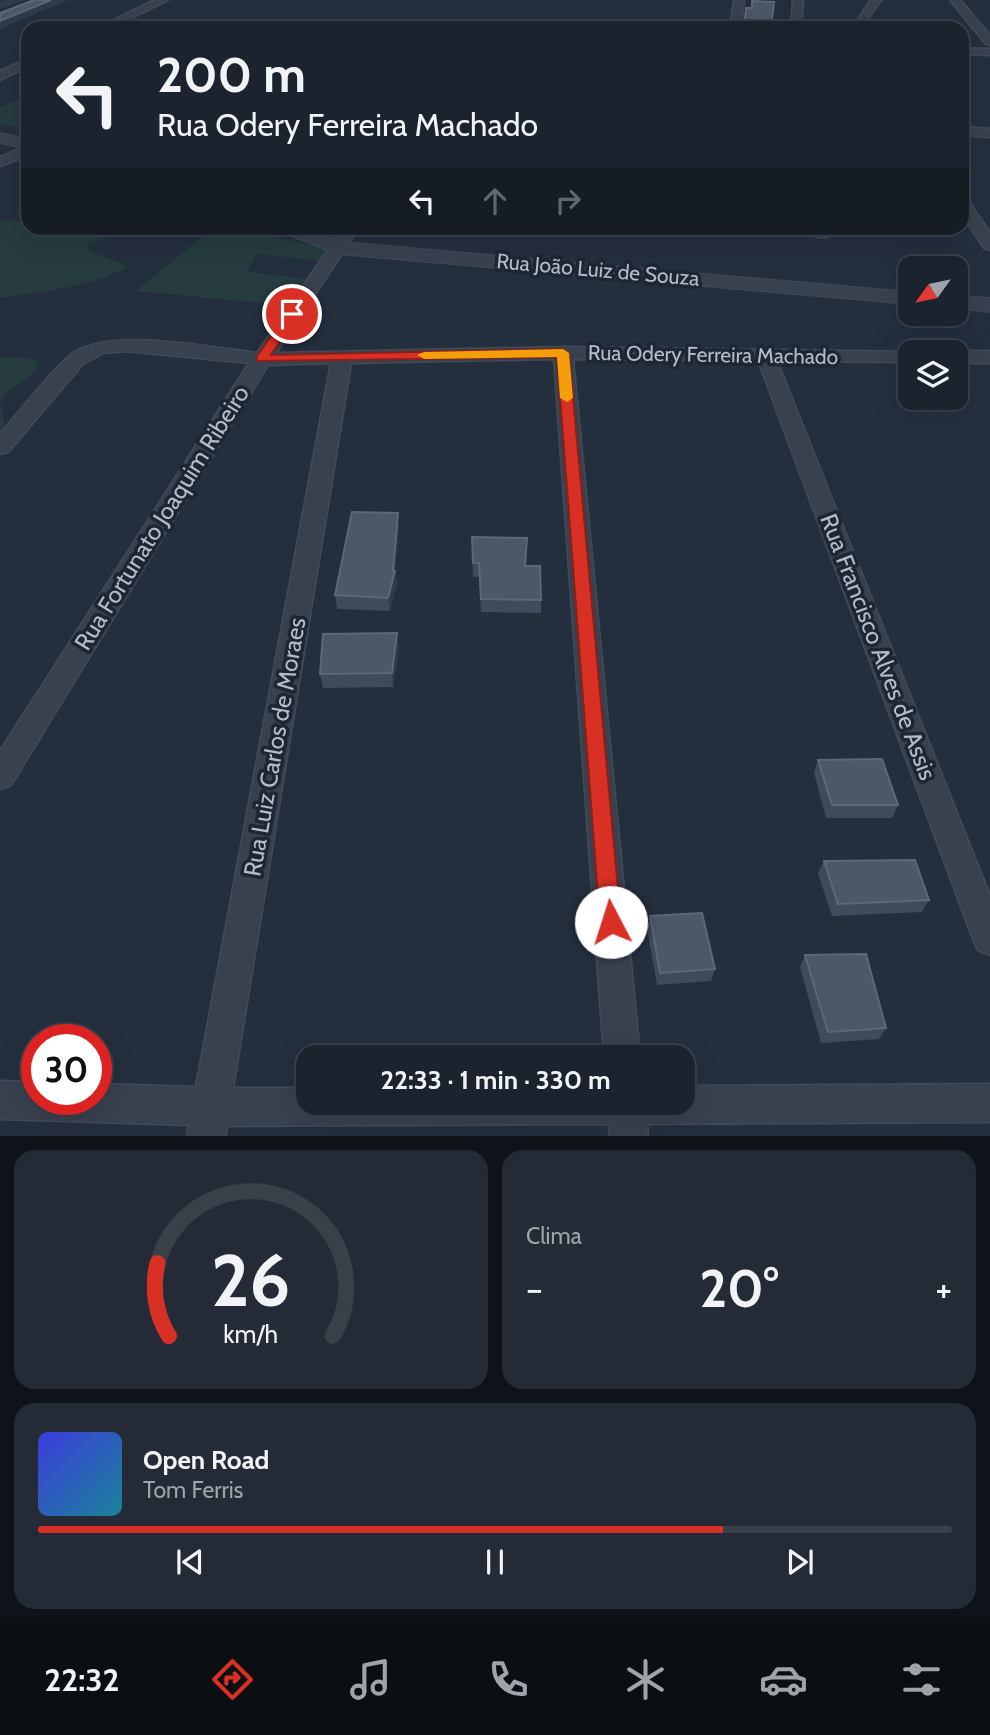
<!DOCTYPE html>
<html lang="pt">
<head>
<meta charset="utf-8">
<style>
  :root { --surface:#1b232e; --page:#242b36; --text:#f1f3f6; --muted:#a0a4aa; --line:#39404a; --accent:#d93025 }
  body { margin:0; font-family:Cabin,sans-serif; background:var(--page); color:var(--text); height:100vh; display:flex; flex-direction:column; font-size:26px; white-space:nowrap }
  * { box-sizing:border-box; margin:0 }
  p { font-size:23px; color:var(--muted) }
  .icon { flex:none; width:38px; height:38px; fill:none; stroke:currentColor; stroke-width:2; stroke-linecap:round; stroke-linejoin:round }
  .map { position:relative; height:1136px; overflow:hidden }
  .details { display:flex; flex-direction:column; gap:14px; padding:14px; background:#0f1319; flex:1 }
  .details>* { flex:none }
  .guide { position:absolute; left:21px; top:21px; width:948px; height:214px; border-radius:21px; box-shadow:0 7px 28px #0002,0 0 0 2px var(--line); background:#1b232e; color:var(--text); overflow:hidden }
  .needle { width:46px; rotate:237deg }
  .fabs { position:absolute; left:898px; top:256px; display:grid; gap:14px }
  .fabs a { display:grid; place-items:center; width:70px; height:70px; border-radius:14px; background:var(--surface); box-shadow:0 7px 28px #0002,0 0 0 2px var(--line); font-size:35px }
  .speed { position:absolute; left:21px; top:1024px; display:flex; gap:14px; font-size:35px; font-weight:700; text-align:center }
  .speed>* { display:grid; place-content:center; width:91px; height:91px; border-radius:50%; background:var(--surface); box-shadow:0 7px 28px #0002,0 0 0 2px var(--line); line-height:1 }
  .speed .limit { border:10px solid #d22; background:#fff; color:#111 }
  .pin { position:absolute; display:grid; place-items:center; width:60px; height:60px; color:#fff; margin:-30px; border:4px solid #fff; border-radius:50%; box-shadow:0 2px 7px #0007 }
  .me { position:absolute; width:77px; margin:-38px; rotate:355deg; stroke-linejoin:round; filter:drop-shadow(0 0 5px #0008) }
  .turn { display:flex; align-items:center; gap:24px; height:147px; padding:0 21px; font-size:32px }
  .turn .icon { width:91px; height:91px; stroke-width:2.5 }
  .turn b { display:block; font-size:49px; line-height:60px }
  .lanes { display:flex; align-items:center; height:66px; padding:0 21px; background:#0003; justify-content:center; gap:35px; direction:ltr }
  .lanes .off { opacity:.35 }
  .big { font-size:52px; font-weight:800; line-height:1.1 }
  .details .tile { flex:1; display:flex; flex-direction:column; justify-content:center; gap:10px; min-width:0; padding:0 24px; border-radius:21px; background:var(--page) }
  .details .dial { align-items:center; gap:0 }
  .dial svg { height:182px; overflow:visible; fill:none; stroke:var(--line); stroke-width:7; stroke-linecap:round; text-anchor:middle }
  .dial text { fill:var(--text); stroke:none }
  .song { display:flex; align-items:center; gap:21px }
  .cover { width:84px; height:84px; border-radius:10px; background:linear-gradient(135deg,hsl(240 70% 55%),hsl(190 70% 35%)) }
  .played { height:7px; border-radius:4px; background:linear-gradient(90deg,var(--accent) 75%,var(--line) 75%) }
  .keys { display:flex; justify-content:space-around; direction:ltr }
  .heat { display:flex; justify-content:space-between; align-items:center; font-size:38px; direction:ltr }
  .details .tiles { flex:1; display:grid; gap:14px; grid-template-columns:1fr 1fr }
  .tile:last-child { grid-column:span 2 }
  .trip { position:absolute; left:296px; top:1045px; width:399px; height:70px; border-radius:21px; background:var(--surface); box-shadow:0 7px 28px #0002,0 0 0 2px var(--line); font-weight:800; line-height:70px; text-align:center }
  .menu { display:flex; height:112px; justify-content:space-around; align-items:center; background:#0b0e12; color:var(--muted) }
  .menu .icon { width:49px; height:49px }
  .menu .on { color:var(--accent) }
  .menu b { font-size:32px; color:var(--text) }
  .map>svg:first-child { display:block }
</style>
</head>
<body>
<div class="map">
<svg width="990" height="1137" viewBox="0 0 990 1137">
  <rect width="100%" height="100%" fill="#242f3e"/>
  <path fill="#263c3f" d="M 28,96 L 28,125 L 20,128 L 0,124 L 0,107 Z
    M 7,219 L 28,223 L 28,228 L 42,228 L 59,232 L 78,228 L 131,228 L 87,245 L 90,251 L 128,266 C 94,287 39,292 0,298 L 0,221 Z
    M 213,228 L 230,228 L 331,249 L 323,261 L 257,254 L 247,272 L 306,279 L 282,305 L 136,291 Z
    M 18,357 L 35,360 L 38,369 L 8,392 L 0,403 L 5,426 L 0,432 L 0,358 Z"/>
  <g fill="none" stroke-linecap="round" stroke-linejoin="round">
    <g stroke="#414a57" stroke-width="3">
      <path id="minor" d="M 155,0 L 168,0 L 111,28 L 97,28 Z
        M 734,0 L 744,0 L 740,28 L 730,28 Z
        M 793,0 L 803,0 L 801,28 L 791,28 Z
        M 871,0 L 881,0 L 868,19 L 871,28 L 861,28 L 858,19 Z
        M 950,0 L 960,0 L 990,35 L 990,45 L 986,44 Z
        M 962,48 L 990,49 L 990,55 L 962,54 Z
        M 28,59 L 28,67 L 0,80 L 0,71 Z
        M 962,127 L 990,129 L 990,137 L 962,135 Z
        M 28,146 L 28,155 L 0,166 L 0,157 Z
        M 962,198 L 967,199 L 990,233 L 990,250 L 984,248 L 962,215 Z
        M 343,228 L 359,228 L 276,353 L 563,347 L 916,352 L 910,352 L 910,362 L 777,361 L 990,896 L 990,955 L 978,950 L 973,939 L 758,360 L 573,359 L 640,1057 L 604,1057 L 554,359 L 351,363 L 233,1088 L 308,1088 L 308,1102 L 682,1102 L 682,1086 L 990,1084 L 990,1122 L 647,1124 L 648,1137 L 610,1137 L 609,1124 L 227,1126 L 225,1137 L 187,1137 L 189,1125 L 0,1119 L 0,1081 L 37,1082 L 37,1099 L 96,1099 L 96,1084 L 196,1087 L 331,363 L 268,365 L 11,785 L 0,789 L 0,751 L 249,363 L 126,351 L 103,353 L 83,364 L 8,452 L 0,454 L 0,434 C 22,409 43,380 68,357 C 104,325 210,348 257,353 Z
        M 811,228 L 827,228 L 830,234 L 828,237 L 816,237 Z
        M 956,351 L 990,351 L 990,363 L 956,363 Z"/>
    </g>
    <g stroke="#414a57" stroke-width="2">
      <path id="tertiary" d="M 0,133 L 28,139 L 28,149 L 0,143 Z
        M 279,228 L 305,228 L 341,242 L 910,292 L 910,304 L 338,254 L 282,232 Z
        M 956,296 L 990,298 L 990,312 L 956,308 Z"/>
    </g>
    <use href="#minor" fill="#38414e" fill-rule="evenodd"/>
    <use href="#tertiary" fill="#38414e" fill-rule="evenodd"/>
  </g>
  <path fill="#3f4b5c" d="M 399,526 L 395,571 L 397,584 L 390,611 L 337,609 L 335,595 Z
    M 472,537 L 525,566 L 541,600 L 541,613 L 481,612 L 479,577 L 473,577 Z
    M 399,647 L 393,687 L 323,688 L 320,674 Z
    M 818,760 L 898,805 L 892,818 L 826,818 L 814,773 Z
    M 824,861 L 929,900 L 922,912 L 832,916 L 818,873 Z
    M 650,916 L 715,969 L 711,981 L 657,985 L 647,928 Z
    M 805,955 L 886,1028 L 879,1039 L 821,1043 L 800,967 Z"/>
  <path fill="#2f3b4b" d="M 4,0 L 24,0 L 0,9 L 0,2 Z
    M 51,0 L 68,0 L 0,29 L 0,21 Z
    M 398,513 L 399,526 L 395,571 L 397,584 L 390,611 L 388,598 L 393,571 Z
    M 397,633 L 399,647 L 393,687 L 392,673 Z"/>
  <path fill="#4b5868" stroke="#5c6777" stroke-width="2" d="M 34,0 L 51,0 L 0,21 L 0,13 Z
    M 752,1 L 774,2 L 771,28 L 744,28 L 746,8 L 752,8 Z
    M 352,512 L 398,513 L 393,571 L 395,571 L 388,598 L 335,595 Z
    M 472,537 L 527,538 L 525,566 L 540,566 L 541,600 L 481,599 L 479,563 L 473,563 Z
    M 397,633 L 392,673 L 320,674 L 323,634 Z
    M 882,759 L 898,805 L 832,805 L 818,760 Z
    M 915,860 L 929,900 L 838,904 L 824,861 Z
    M 702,913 L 715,969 L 660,973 L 650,916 Z
    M 866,954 L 886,1028 L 828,1032 L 805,955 Z"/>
  <path fill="#d93025" stroke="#8d1f18" stroke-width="2" d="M 292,311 L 298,314 L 271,355 L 563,349 L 569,353 L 621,922 L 618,929 L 611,932 L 603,929 L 600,922 L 557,357 L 257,361 L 257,356 L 288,312 Z"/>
  <path fill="#f59e0b" d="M 563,349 L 569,353 L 573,398 L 567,402 L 560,398 L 557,357 L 424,359 L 417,355 L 424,352 Z"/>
  <g text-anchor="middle" stroke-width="7" stroke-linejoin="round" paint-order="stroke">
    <g font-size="21" fill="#b4bcc9" stroke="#1d2633">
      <text transform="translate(598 270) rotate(5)" y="7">Rua João Luiz de Souza</text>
      <text transform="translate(713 355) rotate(1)" y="7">Rua Odery Ferreira Machado</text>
    </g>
    <g font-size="24" fill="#b4bcc9" stroke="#1d2633">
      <text transform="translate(162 518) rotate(-58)" y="8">Rua Fortunato Joaquim Ribeiro</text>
      <text transform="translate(878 647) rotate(69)" y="8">Rua Francisco Alves de Assis</text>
      <text transform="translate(275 747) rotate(-80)" y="8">Rua Luiz Carlos de Moraes</text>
    </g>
  </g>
</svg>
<div class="fabs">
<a><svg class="needle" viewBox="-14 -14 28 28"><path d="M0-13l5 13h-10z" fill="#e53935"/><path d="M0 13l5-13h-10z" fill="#a0a4aa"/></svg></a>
<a><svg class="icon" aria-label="layers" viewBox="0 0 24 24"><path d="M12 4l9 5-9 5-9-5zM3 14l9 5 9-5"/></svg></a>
</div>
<div class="speed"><div class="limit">30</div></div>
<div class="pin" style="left:292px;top:314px;background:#d93025"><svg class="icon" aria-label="arrive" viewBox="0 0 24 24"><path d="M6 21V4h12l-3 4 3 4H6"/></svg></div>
<svg class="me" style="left:611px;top:922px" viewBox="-20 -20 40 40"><circle r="19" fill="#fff"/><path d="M0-13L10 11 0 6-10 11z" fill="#d93025"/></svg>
<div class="trip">22:33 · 1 min · 330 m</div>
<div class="guide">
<div class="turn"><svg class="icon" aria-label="left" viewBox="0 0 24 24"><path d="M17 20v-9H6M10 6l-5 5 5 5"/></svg><div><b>200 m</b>Rua Odery Ferreira Machado</div></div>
<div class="lanes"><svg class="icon" aria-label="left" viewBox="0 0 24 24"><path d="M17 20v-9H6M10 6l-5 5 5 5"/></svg><svg class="icon off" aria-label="ahead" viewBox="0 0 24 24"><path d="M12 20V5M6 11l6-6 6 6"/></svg><svg class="icon off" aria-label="right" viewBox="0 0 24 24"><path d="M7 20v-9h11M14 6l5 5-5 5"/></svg></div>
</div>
</div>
<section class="details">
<div class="tiles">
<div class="tile dial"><svg viewBox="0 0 100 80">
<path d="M14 69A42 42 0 1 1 86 69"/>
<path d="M14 69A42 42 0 0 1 9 37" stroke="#d93025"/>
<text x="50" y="56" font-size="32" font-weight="700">26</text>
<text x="50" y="72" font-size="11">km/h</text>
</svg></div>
<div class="tile"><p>Clima</p>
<div class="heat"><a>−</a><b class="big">20°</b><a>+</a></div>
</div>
<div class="tile">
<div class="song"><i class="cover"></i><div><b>Open Road</b><p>Tom Ferris</p></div></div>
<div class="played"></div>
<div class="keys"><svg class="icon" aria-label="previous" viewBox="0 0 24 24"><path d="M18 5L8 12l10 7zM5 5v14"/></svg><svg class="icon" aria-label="pause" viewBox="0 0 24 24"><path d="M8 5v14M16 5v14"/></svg><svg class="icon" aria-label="next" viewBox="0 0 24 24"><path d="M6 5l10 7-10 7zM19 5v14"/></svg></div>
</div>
</div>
</section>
<nav class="menu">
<b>22:32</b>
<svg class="icon on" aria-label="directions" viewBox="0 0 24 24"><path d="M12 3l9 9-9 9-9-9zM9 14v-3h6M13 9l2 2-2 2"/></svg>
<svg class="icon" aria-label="music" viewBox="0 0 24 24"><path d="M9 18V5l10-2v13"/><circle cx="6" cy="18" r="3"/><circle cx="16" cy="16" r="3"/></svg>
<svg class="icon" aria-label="phone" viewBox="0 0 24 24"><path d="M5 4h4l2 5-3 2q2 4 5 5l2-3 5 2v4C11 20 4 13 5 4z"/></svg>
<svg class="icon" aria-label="climate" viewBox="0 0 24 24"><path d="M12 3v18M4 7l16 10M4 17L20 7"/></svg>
<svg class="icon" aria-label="car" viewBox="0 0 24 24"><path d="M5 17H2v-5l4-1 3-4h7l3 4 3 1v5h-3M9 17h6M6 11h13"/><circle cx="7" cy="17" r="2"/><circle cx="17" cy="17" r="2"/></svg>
<svg class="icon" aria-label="filters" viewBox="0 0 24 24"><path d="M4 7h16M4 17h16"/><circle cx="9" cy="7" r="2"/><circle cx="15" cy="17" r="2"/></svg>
</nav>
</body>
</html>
